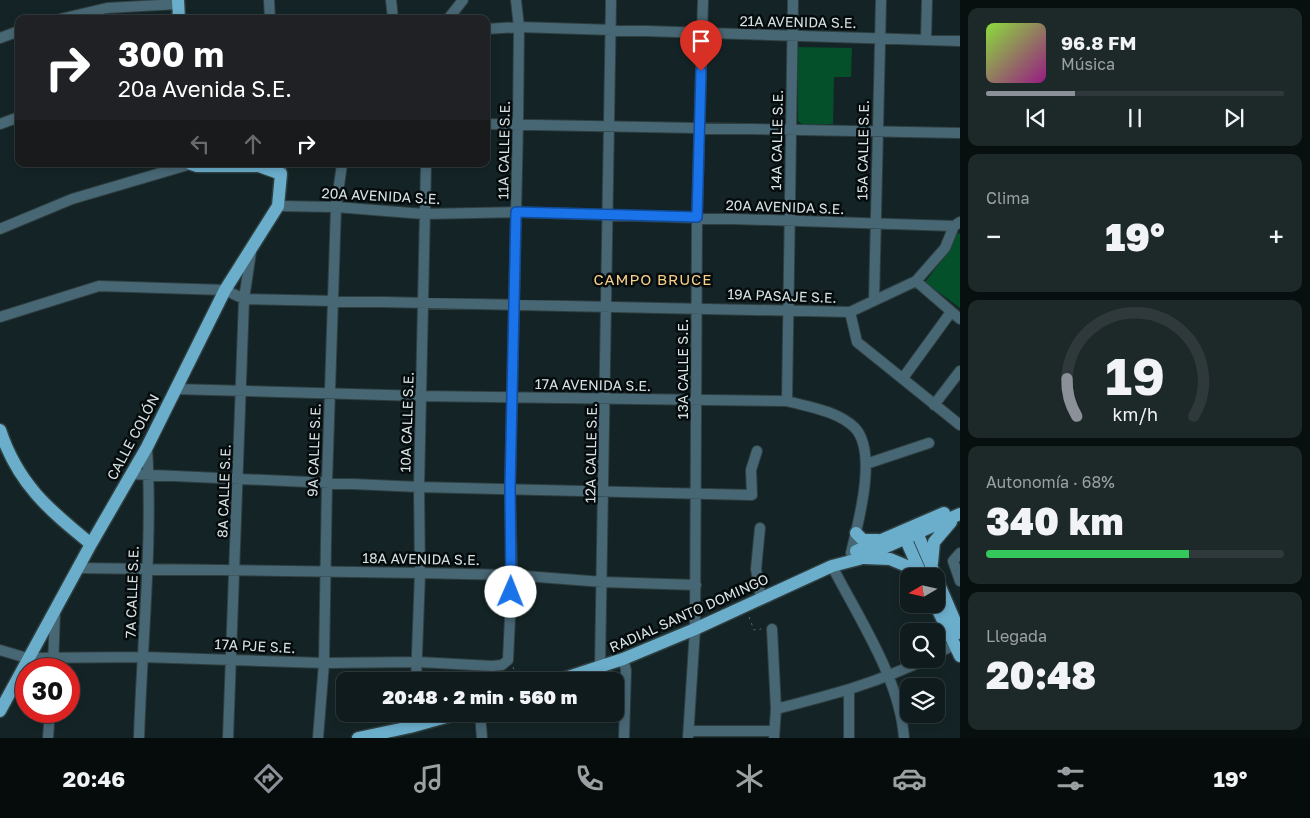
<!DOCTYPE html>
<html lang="es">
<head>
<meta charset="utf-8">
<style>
  :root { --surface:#0f1b1c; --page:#1d2829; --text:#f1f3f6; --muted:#9ba1a3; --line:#2f393b; --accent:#8c9099 }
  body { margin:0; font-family:"Golos Text",sans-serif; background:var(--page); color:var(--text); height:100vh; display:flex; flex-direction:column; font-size:19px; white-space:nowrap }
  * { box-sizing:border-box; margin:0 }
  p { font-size:16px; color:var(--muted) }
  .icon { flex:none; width:28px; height:28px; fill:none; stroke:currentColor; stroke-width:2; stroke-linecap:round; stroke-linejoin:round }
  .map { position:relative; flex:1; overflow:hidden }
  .drawer { display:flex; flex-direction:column; gap:8px; padding:8px; background:#080f0f; width:350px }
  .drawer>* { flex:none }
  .top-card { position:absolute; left:15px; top:15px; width:475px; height:152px; border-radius:10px; box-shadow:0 2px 8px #0003,0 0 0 1px var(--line); background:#202124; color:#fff; overflow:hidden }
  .needle { width:32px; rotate:261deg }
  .controls { position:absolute; left:900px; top:568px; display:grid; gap:10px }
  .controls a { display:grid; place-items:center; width:45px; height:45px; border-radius:10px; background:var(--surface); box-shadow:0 2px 8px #0003,0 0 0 1px var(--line); font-size:25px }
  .speed { position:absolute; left:15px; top:658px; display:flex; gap:10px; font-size:25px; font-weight:700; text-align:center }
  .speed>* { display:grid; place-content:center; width:65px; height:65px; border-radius:50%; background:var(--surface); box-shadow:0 2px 8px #0003,0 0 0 1px var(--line); line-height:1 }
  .speed .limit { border:8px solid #d22; background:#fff; color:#111 }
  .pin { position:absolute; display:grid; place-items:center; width:42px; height:42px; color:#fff; margin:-51px -21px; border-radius:50% 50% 50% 0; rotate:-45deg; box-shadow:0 0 5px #0007 }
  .pin .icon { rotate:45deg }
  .me { position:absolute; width:55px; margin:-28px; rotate:1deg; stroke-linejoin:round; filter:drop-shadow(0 0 4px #0008) }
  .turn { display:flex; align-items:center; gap:18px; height:105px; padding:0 20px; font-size:22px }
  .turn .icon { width:65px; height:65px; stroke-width:2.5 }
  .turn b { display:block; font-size:35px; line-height:42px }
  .lanes { display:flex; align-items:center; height:48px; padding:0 20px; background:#0003; justify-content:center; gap:25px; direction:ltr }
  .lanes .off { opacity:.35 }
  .big { font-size:38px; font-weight:800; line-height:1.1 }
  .drawer .widget { flex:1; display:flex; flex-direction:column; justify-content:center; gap:8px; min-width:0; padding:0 18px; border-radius:10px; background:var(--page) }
  .drawer .dial { align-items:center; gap:0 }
  .dial svg { height:130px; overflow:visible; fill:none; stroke:var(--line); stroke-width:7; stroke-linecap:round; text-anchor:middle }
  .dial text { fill:var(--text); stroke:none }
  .song { display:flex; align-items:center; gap:15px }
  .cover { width:60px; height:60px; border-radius:8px; background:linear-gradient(135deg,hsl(90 70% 55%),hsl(310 70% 35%)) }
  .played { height:5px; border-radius:2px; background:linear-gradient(90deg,var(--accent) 30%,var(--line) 30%) }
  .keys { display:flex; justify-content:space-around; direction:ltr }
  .heat { display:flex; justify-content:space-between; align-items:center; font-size:28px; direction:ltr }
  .charge { height:8px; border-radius:4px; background:linear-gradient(90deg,#34c759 68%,var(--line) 0) }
  .trip { position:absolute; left:336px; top:672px; width:288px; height:50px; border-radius:10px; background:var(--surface); box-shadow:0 2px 8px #0003,0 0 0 1px var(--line); font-weight:800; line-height:50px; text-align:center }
  .tabs { display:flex; height:80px; justify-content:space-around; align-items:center; background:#060b0b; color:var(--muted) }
  .tabs .icon { width:35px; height:35px }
  .tabs .current { color:var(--accent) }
  .tabs b { font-size:22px; color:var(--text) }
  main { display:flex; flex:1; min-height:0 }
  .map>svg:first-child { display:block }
</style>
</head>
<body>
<main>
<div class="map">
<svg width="960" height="738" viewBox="0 0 960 738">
  <rect width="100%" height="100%" fill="#142426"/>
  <path fill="#03502a" d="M 798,47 L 852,48 L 851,77 L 834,77 L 833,124 L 803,125 L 798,121 Z
    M 960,233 L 960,308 L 925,282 L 946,255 L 957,234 Z"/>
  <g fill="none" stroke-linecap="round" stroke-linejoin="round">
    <g stroke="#2f3f40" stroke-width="12">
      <path id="minor" d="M 269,0 L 270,19
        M 391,0 L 393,19
        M 60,19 L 107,8 L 178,4
        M 448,19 L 463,0
        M 486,29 L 519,27 L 960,41
        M 0,38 L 19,31
        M 926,40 L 927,0
        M 0,124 L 19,117
        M 486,124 L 960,133
        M 281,164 L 281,174
        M 278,206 L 336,207 L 424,214 L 516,212 L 954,226 L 960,222
        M 0,229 L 72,199 L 191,164
        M 916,281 L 960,319
        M 874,301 L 881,0
        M 850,312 L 857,342 L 960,425
        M 0,317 L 99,286 L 225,290 L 244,299 L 850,312 L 916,281 L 945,248 L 954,226
        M 903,378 L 951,312
        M 175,389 L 421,396 L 787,401 C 809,407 838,411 855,428 C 878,453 858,523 851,553
        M 787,401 L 793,0
        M 934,405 L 960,371
        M 866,464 L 929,443
        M 131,474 L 419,487 L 752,495 L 751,470 L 757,451
        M 760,528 L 756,569 L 761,598
        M 960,553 L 953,561 L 960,581
        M 832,566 C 858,617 900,679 904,738
        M 77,568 L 420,573 L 512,575 L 603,582 L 696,585
        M 772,629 L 776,709 L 774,738
        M 0,650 L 27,658 L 143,657 L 324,663 L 418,662 L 492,666 L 502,665 L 508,660 L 512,575 L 510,488 L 518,123 L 519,27 L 516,0
        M 936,654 L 954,645
        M 623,659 L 626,670 L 624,738
        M 600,667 L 611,0
        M 53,669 L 55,611
        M 416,681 L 420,573 L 419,487 L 426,164
        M 776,709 C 830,695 875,684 926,659
        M 480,714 L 482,738
        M 410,727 L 412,714
        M 689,731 L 774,731
        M 48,738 L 50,711
        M 139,738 C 142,641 153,544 147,447
        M 228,738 L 244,299 L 251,252
        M 318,738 L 324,663 L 327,482 L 336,207 L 342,164
        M 688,738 L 695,629 L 697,217 L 703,0
        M 849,738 L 849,690"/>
    </g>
    <g stroke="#2f3f40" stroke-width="15">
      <path id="major" d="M 178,0 L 179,19
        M 0,430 C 18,484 48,509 91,544
        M 915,528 L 960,633
        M 856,533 L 863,540 L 878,540
        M 903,533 L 921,574
        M 856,551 L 944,513
        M 864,558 L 890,559 L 921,572
        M 932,563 L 934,542 L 951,522
        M 935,604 L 960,656
        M 556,681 L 623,659 L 695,629 L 832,566 L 859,559 L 960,514
        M 0,711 L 91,544 L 147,447 L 225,290 L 278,206 L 281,174 L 259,166 L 197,166 L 191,164
        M 358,738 L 410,727 L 457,714"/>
    </g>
    <path stroke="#596769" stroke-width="1" stroke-dasharray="2.5 4" stroke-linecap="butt" d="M 749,617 L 754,630 L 761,629
      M 513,667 L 519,681"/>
    <use href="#minor" stroke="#486775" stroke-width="10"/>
    <use href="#major" stroke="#6baecc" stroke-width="12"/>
  </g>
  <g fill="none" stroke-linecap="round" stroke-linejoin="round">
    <g stroke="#114b97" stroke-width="12">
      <path id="route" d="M 511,592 L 510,488 L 516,212 L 697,217 L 701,71"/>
    </g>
    <use href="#route" stroke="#1a73e8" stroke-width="9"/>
  </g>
  <g text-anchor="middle" stroke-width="5" stroke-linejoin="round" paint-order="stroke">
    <g font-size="14" fill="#d8e3e3" stroke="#060c0d">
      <text transform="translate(798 22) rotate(1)" y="5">21A AVENIDA S.E.</text>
      <text transform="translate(777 140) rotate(-89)" y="5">14A CALLE S.E.</text>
      <text transform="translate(504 150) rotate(-89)" y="5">11A CALLE S.E.</text>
      <text transform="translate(863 150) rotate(-89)" y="5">15A CALLE S.E.</text>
      <text transform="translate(381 196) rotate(3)" y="5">20A AVENIDA S.E.</text>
      <text transform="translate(785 207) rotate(2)" y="5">20A AVENIDA S.E.</text>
      <text transform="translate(782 296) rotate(2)" y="5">19A PASAJE S.E.</text>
      <text transform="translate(683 369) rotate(-90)" y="5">13A CALLE S.E.</text>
      <text transform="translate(593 385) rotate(1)" y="5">17A AVENIDA S.E.</text>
      <text transform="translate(407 422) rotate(-88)" y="5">10A CALLE S.E.</text>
      <text transform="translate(133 437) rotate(-62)" y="5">CALLE COLÓN</text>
      <text transform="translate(314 450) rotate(-88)" y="5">9A CALLE S.E.</text>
      <text transform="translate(591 453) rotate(-89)" y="5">12A CALLE S.E.</text>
      <text transform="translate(224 491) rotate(-88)" y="5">8A CALLE S.E.</text>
      <text transform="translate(421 559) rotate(1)" y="5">18A AVENIDA S.E.</text>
      <text transform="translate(132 592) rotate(-88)" y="5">7A CALLE S.E.</text>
      <text transform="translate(689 613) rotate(-24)" y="5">RADIAL SANTO DOMINGO</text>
      <text transform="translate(255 646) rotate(3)" y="5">17A PJE S.E.</text>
    </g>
    <g font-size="15" letter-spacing="1" fill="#f8cf88" stroke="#060c0d">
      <text x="653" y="285">CAMPO BRUCE</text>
    </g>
  </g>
</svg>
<div class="controls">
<a><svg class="needle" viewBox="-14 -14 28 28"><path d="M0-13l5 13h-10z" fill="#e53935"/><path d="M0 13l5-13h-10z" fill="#9ba1a3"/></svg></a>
<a><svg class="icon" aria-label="search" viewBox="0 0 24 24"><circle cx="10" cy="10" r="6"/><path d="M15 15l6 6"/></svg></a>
<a><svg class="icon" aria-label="layers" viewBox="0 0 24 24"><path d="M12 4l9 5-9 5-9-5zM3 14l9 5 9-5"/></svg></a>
</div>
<div class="speed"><div class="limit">30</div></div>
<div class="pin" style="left:701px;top:71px;background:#d93025"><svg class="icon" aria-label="arrive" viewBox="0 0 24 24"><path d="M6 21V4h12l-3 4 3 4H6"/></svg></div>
<svg class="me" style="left:511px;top:592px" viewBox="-20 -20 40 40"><circle r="19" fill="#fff"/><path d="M0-13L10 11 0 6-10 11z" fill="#1a73e8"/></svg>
<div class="trip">20:48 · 2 min · 560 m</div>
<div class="top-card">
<div class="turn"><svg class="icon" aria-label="right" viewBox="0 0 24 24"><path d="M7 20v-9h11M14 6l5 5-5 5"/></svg><div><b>300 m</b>20a Avenida S.E.</div></div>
<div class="lanes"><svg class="icon off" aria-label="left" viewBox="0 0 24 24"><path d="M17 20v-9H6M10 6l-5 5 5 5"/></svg><svg class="icon off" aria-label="ahead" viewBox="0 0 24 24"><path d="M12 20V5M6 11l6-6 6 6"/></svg><svg class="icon" aria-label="right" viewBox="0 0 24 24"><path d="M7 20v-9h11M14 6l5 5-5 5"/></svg></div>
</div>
</div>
<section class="drawer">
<div class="widget">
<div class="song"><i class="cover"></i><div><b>96.8 FM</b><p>Música</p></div></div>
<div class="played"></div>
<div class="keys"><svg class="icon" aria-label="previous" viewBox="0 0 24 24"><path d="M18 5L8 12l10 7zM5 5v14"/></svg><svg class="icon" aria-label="pause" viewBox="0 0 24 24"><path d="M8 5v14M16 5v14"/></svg><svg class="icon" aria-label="next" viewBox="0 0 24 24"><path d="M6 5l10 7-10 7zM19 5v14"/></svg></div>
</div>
<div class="widget"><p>Clima</p>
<div class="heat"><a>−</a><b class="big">19°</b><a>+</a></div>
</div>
<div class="widget dial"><svg viewBox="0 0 100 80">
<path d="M14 69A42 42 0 1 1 86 69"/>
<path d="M14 69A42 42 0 0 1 8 46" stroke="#8c9099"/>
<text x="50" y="56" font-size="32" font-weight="700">19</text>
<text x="50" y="72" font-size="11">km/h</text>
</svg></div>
<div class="widget"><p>Autonomía · 68%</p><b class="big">340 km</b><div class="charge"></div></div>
<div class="widget"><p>Llegada</p><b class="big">20:48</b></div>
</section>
</main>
<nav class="tabs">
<b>20:46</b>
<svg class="icon current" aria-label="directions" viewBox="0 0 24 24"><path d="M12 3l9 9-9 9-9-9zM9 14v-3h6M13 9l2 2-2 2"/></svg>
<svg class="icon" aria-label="music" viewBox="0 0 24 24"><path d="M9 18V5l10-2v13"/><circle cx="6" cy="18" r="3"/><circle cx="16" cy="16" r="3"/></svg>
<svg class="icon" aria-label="phone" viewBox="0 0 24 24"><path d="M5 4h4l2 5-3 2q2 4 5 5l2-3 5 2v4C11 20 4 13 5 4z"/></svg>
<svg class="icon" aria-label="climate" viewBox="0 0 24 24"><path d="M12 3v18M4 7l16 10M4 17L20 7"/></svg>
<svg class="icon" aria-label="car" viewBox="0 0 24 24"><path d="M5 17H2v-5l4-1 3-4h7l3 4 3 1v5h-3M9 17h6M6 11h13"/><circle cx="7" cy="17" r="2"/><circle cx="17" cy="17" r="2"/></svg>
<svg class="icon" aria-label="filters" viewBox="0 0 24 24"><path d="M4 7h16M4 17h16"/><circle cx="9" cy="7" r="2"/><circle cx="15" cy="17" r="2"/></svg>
<b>19°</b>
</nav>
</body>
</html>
